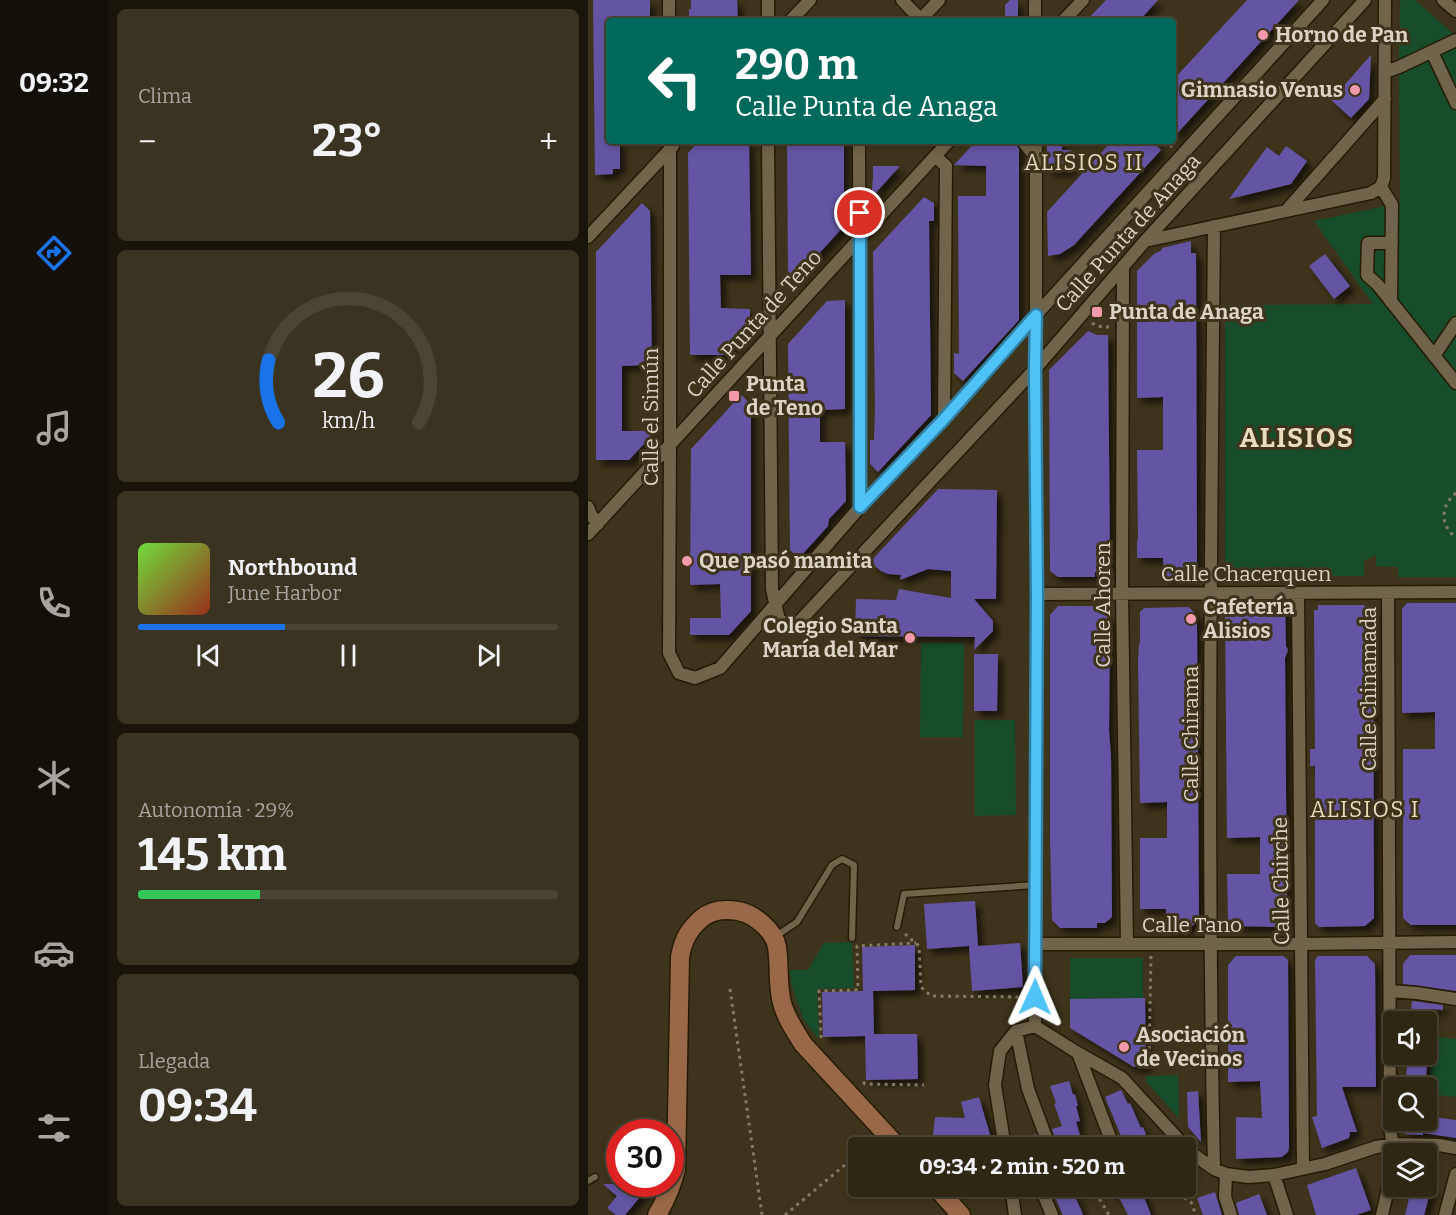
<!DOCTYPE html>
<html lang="es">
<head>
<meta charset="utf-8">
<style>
  :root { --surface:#2e2714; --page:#3a3322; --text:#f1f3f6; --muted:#a7a5a0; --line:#494434; --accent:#1a73e8 }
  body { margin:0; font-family:Bitter,serif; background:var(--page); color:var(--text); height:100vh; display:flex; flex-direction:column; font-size:22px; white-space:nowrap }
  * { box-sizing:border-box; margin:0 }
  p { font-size:20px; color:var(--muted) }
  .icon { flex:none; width:33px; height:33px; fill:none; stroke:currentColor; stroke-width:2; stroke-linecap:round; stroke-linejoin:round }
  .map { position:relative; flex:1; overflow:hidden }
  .details { display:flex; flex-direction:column; gap:9px; padding:9px; background:#19150b; width:480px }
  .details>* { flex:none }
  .hud { position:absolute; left:18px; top:18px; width:570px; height:126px; border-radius:6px; box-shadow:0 3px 9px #0003,0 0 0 2px var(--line); background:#00695c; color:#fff; overflow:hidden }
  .buttons { position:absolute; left:795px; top:1011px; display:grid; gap:12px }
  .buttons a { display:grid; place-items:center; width:54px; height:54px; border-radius:6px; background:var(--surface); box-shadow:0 3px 9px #0003,0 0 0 2px var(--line); font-size:30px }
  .speed { position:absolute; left:18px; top:1119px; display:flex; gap:12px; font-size:30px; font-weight:700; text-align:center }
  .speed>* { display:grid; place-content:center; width:78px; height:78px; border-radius:50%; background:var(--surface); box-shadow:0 3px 9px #0003,0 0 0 2px var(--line); line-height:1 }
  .speed .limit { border:9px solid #d22; background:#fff; color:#111 }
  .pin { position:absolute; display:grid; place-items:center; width:51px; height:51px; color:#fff; margin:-26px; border:3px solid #fff; border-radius:50%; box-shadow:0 2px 6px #0007 }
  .me { position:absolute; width:66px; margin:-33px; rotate:1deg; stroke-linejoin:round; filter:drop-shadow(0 0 4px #0008) }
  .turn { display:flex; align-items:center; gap:21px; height:126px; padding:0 30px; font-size:27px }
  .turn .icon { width:78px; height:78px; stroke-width:2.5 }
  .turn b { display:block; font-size:42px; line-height:51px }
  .big { font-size:45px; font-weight:700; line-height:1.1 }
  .details .tile { flex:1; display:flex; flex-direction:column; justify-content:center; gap:9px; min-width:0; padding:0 21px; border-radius:9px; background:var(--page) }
  .details .dial { align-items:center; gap:0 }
  .dial svg { height:156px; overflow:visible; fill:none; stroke:var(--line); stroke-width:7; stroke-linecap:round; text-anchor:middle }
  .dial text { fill:var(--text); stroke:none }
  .song { display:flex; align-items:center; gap:18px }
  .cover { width:72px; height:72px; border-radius:9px; background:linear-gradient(135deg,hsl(100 70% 55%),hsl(10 70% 35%)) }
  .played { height:6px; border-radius:3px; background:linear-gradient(90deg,var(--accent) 35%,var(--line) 35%) }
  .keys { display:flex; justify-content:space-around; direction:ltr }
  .heat { display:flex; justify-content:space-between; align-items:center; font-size:33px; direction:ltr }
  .charge { height:9px; border-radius:4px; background:linear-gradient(90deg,#34c759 29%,var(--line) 0) }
  .trip { position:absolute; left:260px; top:1137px; width:348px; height:60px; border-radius:6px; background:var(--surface); box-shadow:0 3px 9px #0003,0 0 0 2px var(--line); font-weight:700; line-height:60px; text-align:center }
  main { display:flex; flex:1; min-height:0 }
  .menu { display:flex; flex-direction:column; width:108px; justify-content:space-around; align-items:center; background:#121008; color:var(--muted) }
  .menu .icon { width:42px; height:42px }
  .menu .on { color:var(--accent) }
  .menu b { font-size:27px; color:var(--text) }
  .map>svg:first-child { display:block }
</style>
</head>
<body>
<main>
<nav class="menu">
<b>09:32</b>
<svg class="icon on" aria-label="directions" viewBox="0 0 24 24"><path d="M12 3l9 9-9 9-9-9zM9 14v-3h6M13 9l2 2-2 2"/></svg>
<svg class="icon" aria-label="music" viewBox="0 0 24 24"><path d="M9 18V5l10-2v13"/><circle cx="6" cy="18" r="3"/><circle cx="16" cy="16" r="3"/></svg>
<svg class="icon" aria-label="phone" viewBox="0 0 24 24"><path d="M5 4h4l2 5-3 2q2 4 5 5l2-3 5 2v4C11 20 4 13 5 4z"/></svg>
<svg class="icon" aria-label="climate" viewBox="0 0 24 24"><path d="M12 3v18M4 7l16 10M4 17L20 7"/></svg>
<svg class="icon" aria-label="car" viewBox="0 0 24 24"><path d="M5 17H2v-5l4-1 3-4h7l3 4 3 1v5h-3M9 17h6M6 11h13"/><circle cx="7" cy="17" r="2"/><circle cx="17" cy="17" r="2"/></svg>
<svg class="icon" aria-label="filters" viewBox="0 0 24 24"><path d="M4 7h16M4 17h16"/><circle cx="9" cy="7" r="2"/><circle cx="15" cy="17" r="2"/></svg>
</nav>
<section class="details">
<div class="tile"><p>Clima</p>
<div class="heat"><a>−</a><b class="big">23°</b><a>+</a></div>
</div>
<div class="tile dial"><svg viewBox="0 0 100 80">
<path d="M14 69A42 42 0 1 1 86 69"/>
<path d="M14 69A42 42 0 0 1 9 37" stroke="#1a73e8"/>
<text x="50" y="56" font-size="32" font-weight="700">26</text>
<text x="50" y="72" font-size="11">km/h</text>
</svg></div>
<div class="tile">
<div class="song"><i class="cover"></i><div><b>Northbound</b><p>June Harbor</p></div></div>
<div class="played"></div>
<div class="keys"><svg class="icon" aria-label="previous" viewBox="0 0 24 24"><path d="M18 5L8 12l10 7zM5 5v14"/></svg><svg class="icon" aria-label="pause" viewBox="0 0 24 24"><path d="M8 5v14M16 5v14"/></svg><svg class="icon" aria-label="next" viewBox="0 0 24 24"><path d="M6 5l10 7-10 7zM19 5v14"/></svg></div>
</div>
<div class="tile"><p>Autonomía · 29%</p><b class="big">145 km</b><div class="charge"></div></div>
<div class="tile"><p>Llegada</p><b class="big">09:34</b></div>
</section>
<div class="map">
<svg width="868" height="1215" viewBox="0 0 868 1215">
  <defs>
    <filter id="shadow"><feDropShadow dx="5.5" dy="5.5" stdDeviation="3" flood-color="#0009"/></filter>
  </defs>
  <rect width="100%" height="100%" fill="#3e341b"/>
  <path fill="#184d2b" d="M 813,0 L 827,0 L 868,36 L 868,577 L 810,577 L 810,567 L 788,566 L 788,555 L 776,561 L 776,576 L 645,577 L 637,568 L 637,305 L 785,304 L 726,221 L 812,203 L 811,67 L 812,3 Z
    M 333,643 L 376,643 L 375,737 L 332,737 Z
    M 387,720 L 427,720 L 428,815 L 387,816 Z
    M 264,942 L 266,988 L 229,989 L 231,1037 L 229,1037 L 215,1018 L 203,983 L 202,970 L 220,970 L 236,943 Z
    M 482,958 L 555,958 L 555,998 L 482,999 Z
    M 847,1037 L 868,1039 L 868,1097 L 840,1094 Z
    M 590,1075 L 591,1119 L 558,1081 L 558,1076 Z"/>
  <path fill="#6455a3" filter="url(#shadow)" d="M 5,0 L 62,0 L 62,21 L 21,21 L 21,141 L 32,141 L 32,169 L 25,169 L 25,174 L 7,175 Z
    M 103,0 L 149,0 L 150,21 L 101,21 L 101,9 L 103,9 Z
    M 422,0 L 430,0 L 430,21 L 417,21 L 417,5 Z
    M 518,0 L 570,0 L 551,21 L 498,21 Z
    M 659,0 L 711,0 L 585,138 L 585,80 Z
    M 783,55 L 781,99 L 763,118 L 743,100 Z
    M 111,141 L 161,141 L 163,275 L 132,275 L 133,308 L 162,309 L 162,329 L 138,355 L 102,355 L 100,153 Z
    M 199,141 L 256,141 L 256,226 L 208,279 L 200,271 Z
    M 388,141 L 425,141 L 431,149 L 431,320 L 375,381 L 366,373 L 366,353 L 371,354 L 370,196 L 398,196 L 398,166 L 366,165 Z
    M 459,141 L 474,141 L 474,150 L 483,150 L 483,171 L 459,171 Z
    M 524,141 L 564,141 L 573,150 L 486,245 L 472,254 L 460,256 L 459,212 Z
    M 698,146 L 719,161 L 703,184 L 641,199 L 679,147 L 691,156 Z
    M 285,166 L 312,166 L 283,198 L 285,178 Z
    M 336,197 L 346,203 L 346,221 L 341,221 L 343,415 L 290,472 L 282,464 L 282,440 L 286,440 L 287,406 L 285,252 Z
    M 54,203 L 62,211 L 64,365 L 34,366 L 34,431 L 68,431 L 41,460 L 8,460 L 8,252 Z
    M 603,241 L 603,253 L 608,253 L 609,569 L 601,577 L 576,577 L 575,558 L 549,558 L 549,540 L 550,541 L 549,450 L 575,450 L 575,397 L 549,398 L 549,271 L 566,254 L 574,250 L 574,248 Z
    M 737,254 L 762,286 L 746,299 L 721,266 Z
    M 257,300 L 257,409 L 232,410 L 232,442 L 257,442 L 258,501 L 241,519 L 240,526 L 211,558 L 202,550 L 200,344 L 239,301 Z
    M 500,331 L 509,335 L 520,335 L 522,566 L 516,573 L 507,572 L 507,577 L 470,577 L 462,571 L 461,370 Z
    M 153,395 L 163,404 L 163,611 L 141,635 L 102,635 L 102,618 L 133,618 L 132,584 L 102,585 L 103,449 Z
    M 350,489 L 409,490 L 408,599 L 386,599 L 405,621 L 405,631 L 386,650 L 387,637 L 267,636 L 268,599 L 308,600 L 311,589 L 363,598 L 363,571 L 340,569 L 312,580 L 313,575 L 300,574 L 293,571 L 282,562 Z
    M 693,602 L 697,607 L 698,646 L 700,650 L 697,658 L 699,921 L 692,927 L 648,926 L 648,920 L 640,920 L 639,874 L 672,874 L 672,837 L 639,838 L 637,613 L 646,603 Z
    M 819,603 L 868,603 L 868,925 L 823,925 L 815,918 L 815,749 L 847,749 L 847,712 L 814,713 L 814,609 Z
    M 730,605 L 776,605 L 785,613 L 786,918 L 777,926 L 731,927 L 727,923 L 727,766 L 722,766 L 722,749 L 727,749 L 726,610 L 730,610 Z
    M 470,606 L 507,606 L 507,612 L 515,612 L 522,618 L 521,731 L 523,756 L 524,917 L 517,923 L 509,923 L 509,928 L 472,928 L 464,920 L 462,839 L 462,615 Z
    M 601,607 L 608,615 L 609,627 L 611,919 L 601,929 L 578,929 L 578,909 L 552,909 L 552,838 L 579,838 L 579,802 L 552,803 L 550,661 L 551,644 L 552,644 L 552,612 L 556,608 Z
    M 386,654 L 410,654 L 409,711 L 386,711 Z
    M 387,901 L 390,946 L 432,943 L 435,987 L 384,991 L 381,946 L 339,949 L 336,904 Z
    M 327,945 L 327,990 L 285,991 L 286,1034 L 329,1034 L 330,1079 L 278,1080 L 277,1036 L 235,1037 L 234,992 L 275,991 L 274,947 Z
    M 822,955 L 868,955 L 868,991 L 815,984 L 815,964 Z
    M 648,956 L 695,956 L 700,960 L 701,1147 L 700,1152 L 694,1157 L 648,1159 L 648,1117 L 674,1118 L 672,1081 L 640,1082 L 640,965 Z
    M 730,956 L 779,956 L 787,964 L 788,1087 L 754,1087 L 769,1132 L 762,1132 L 761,1138 L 734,1148 L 724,1117 L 729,1116 L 727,960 Z
    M 557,998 L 558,1067 L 546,1067 L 482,1028 L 482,999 Z
    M 824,1001 L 855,1005 L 855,1010 L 844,1009 L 842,1022 L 822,1022 Z
    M 820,1054 L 840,1054 L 837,1088 L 817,1088 Z
    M 481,1081 L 485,1095 L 487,1094 L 490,1106 L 488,1106 L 492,1121 L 488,1122 L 496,1148 L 470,1148 L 464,1129 L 474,1126 L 466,1104 L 468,1103 L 462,1086 Z
    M 533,1090 L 540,1104 L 542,1103 L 553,1128 L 555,1127 L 563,1148 L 540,1148 L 535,1135 L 533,1136 L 517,1097 Z
    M 610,1091 L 613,1142 L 600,1127 L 599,1092 Z
    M 391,1097 L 403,1138 L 368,1148 L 348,1148 L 345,1135 L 347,1117 L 377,1118 L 373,1102 Z
    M 838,1116 L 868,1120 L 868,1138 L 835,1133 L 835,1135 L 817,1134 L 817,1120 L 838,1120 Z
    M 448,1134 L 453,1148 L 425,1148 L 424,1142 Z
    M 768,1168 L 783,1210 L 768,1215 L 728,1215 L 719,1185 Z
    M 15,1184 L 47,1184 L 57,1191 L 37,1215 L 28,1215 L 19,1208 L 29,1196 Z
    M 516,1186 L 548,1186 L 554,1192 L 563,1215 L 540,1215 L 533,1201 Z
    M 824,1186 L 844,1186 L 836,1215 L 817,1215 Z
    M 484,1190 L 494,1212 L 495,1215 L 475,1215 L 467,1197 Z
    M 627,1192 L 634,1215 L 615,1215 L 609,1198 Z
    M 671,1194 L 679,1215 L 651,1215 L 648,1203 Z"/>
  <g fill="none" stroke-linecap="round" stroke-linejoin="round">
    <g stroke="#251b03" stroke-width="9">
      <path id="lane" d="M 309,927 L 316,894 L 448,885
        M 188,936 L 209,922 L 244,865 L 254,859 L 266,865 L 264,938
        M 0,1181 L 7,1177"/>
    </g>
    <g stroke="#251b03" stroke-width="15">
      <path id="street" d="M 81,0 L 81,21
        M 314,0 L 334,21
        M 447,0 L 447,21
        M 855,0 L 868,11
        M 333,19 L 351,0
        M 180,21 L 180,0
        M 202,21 L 222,0
        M 475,21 L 495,0
        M 844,52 L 868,103
        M 797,72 L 811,67 L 868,40
        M 82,141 L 82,445 L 81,653 L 91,673 L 107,678 L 132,668 L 272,507 L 356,419 L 448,315 L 735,0
        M 180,141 L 184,589 L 191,620 L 208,625 L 447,369 L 557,241 L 777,0
        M 271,141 L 272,507
        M 435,141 L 448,158
        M 347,156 L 358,166 L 356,419
        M 793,187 L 804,205 L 803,302
        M 698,211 L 797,99
        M 626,226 C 623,541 619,855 626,1169
        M 0,237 L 85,146
        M 557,241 L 783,193 L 793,187 L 796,178 L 797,0
        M 804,243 L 780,243 L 779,275 L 790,285 L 868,383
        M 535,266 L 534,594 L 539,944
        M 846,356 L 868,323
        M 0,507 L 3,515 L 10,524
        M 0,534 L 361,141
        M 710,593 L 715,1168
        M 800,593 L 802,1127 L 806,1154
        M 449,594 L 868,592
        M 448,944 L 713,944 L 868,942
        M 802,991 L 829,993 L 868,999
        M 447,1026 L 449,594 L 447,369 L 448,315 L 448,141
        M 428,1031 L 440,1089 L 462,1148
        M 490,1053 L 526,1148
        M 417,1148 L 407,1085 L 412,1051 L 428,1031 L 447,1026 L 490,1053 L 534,1078 L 602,1152 L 626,1169 L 638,1174 L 660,1177 L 686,1175 L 737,1164 L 788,1147 L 805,1144 L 851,1145 L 868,1148
        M 638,1174 L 637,1197 L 643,1215
        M 686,1175 L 699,1215
        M 423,1186 L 427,1215
        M 454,1191 L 464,1215
        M 794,1215 L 806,1163
        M 857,1215 L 868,1174"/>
    </g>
    <g stroke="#251b03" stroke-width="21">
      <path id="secondary" d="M 347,1186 L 373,1215
        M 69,1215 C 78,1200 84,1186 88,1169 L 92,957 C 95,940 101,929 114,918 C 124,910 138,909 150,911 C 166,914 186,930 189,947 C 192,966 189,984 194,1003 C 198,1018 207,1031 215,1044 L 311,1148"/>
    </g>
    <path stroke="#847b66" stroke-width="3" stroke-dasharray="3 4.5" stroke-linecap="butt" d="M 577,141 L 584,147
      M 504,323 L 509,326 L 521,327
      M 868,493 C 852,506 852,525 868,538
      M 317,934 L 331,946 L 333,987 L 343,996 L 434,997
      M 563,956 L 561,1059 L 611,1060
      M 142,989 L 174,1215
      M 233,1038 L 231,991 L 270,990 L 269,946 L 328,943
      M 275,1082 L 277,1084 L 336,1085
      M 504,1186 L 521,1215
      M 577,1186 L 603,1202 L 608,1215
      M 197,1215 L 270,1154"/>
    <use href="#lane" stroke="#70644a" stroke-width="6"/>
    <use href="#street" stroke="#70644a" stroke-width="12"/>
    <use href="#secondary" stroke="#996848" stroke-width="18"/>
  </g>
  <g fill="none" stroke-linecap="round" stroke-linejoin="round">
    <g stroke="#337fa1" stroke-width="15">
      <path id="route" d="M 272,213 L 272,507 L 356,419 L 448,315 L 447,369 L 449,594 L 447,997"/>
    </g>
    <use href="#route" stroke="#4fc3f7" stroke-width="10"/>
  </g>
  <g fill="#f29aac" stroke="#3e341b" stroke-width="2">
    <circle cx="675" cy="35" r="6"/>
    <circle cx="767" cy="90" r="6"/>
    <rect x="503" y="306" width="12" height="12" rx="3"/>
    <rect x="140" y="390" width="12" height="12" rx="3"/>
    <circle cx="99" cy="561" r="6"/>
    <circle cx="603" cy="619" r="6"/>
    <circle cx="322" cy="638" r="6"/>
    <circle cx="536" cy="1047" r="6"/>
  </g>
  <g text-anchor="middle" stroke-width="6" stroke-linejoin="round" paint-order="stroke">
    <g font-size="21" font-weight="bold" fill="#dbd4c5" stroke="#3e341b" text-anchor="start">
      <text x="687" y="42">Horno de Pan</text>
      <text x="755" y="97" text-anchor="end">Gimnasio Venus</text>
      <text x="521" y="319">Punta de Anaga</text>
      <text x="158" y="391">Punta<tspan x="158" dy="24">de Teno</tspan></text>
      <text x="111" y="568">Que pasó mamita</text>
      <text x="615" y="614">Cafetería<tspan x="615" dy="24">Alisios</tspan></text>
      <text x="310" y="633" text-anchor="end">Colegio Santa<tspan x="310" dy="24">María del Mar</tspan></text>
      <text x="548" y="1042">Asociación<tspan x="548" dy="24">de Vecinos</tspan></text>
    </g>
    <g font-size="21" fill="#dbd4c5" stroke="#3e341b">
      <text transform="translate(540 233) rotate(-48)" y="7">Calle Punta de Anaga</text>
      <text transform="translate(166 324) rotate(-48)" y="7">Calle Punta de Teno</text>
      <text transform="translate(63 417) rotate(-90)" y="7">Calle el Simún</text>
      <text x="658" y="581">Calle Chacerquen</text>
      <text transform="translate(515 605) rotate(-90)" y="7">Calle Ahoren</text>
      <text transform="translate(781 689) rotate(-90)" y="7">Calle Chinamada</text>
      <text transform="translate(603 734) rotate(-90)" y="7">Calle Chirama</text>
      <text transform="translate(693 881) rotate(-91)" y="7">Calle Chirche</text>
      <text x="604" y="932">Calle Tano</text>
    </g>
    <g font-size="22" letter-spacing="1.5" fill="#e8dbbe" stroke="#3e341b">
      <text x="496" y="170">ALISIOS II</text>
      <text x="777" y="817">ALISIOS I</text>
    </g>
    <g font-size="27" font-weight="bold" letter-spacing="1.5" fill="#e8dbbe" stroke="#3e341b">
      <text x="709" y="447">ALISIOS</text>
    </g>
  </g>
</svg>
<div class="buttons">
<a><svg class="icon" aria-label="sound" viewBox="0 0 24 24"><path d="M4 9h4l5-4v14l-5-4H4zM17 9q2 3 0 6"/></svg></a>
<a><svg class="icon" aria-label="search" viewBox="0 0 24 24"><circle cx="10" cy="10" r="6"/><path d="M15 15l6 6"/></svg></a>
<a><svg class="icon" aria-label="layers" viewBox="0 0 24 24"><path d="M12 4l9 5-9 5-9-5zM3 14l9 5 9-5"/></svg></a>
</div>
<div class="speed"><div class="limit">30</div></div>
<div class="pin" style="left:272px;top:213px;background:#d93025"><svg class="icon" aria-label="arrive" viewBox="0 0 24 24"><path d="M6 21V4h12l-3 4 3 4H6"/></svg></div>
<svg class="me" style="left:447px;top:997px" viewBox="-20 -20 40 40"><path d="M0-17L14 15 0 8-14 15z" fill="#4fc3f7" stroke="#fff" stroke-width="4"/></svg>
<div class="trip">09:34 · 2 min · 520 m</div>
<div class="hud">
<div class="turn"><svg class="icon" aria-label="left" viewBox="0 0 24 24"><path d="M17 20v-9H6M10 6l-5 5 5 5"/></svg><div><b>290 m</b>Calle Punta de Anaga</div></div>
</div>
</div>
</main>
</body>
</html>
